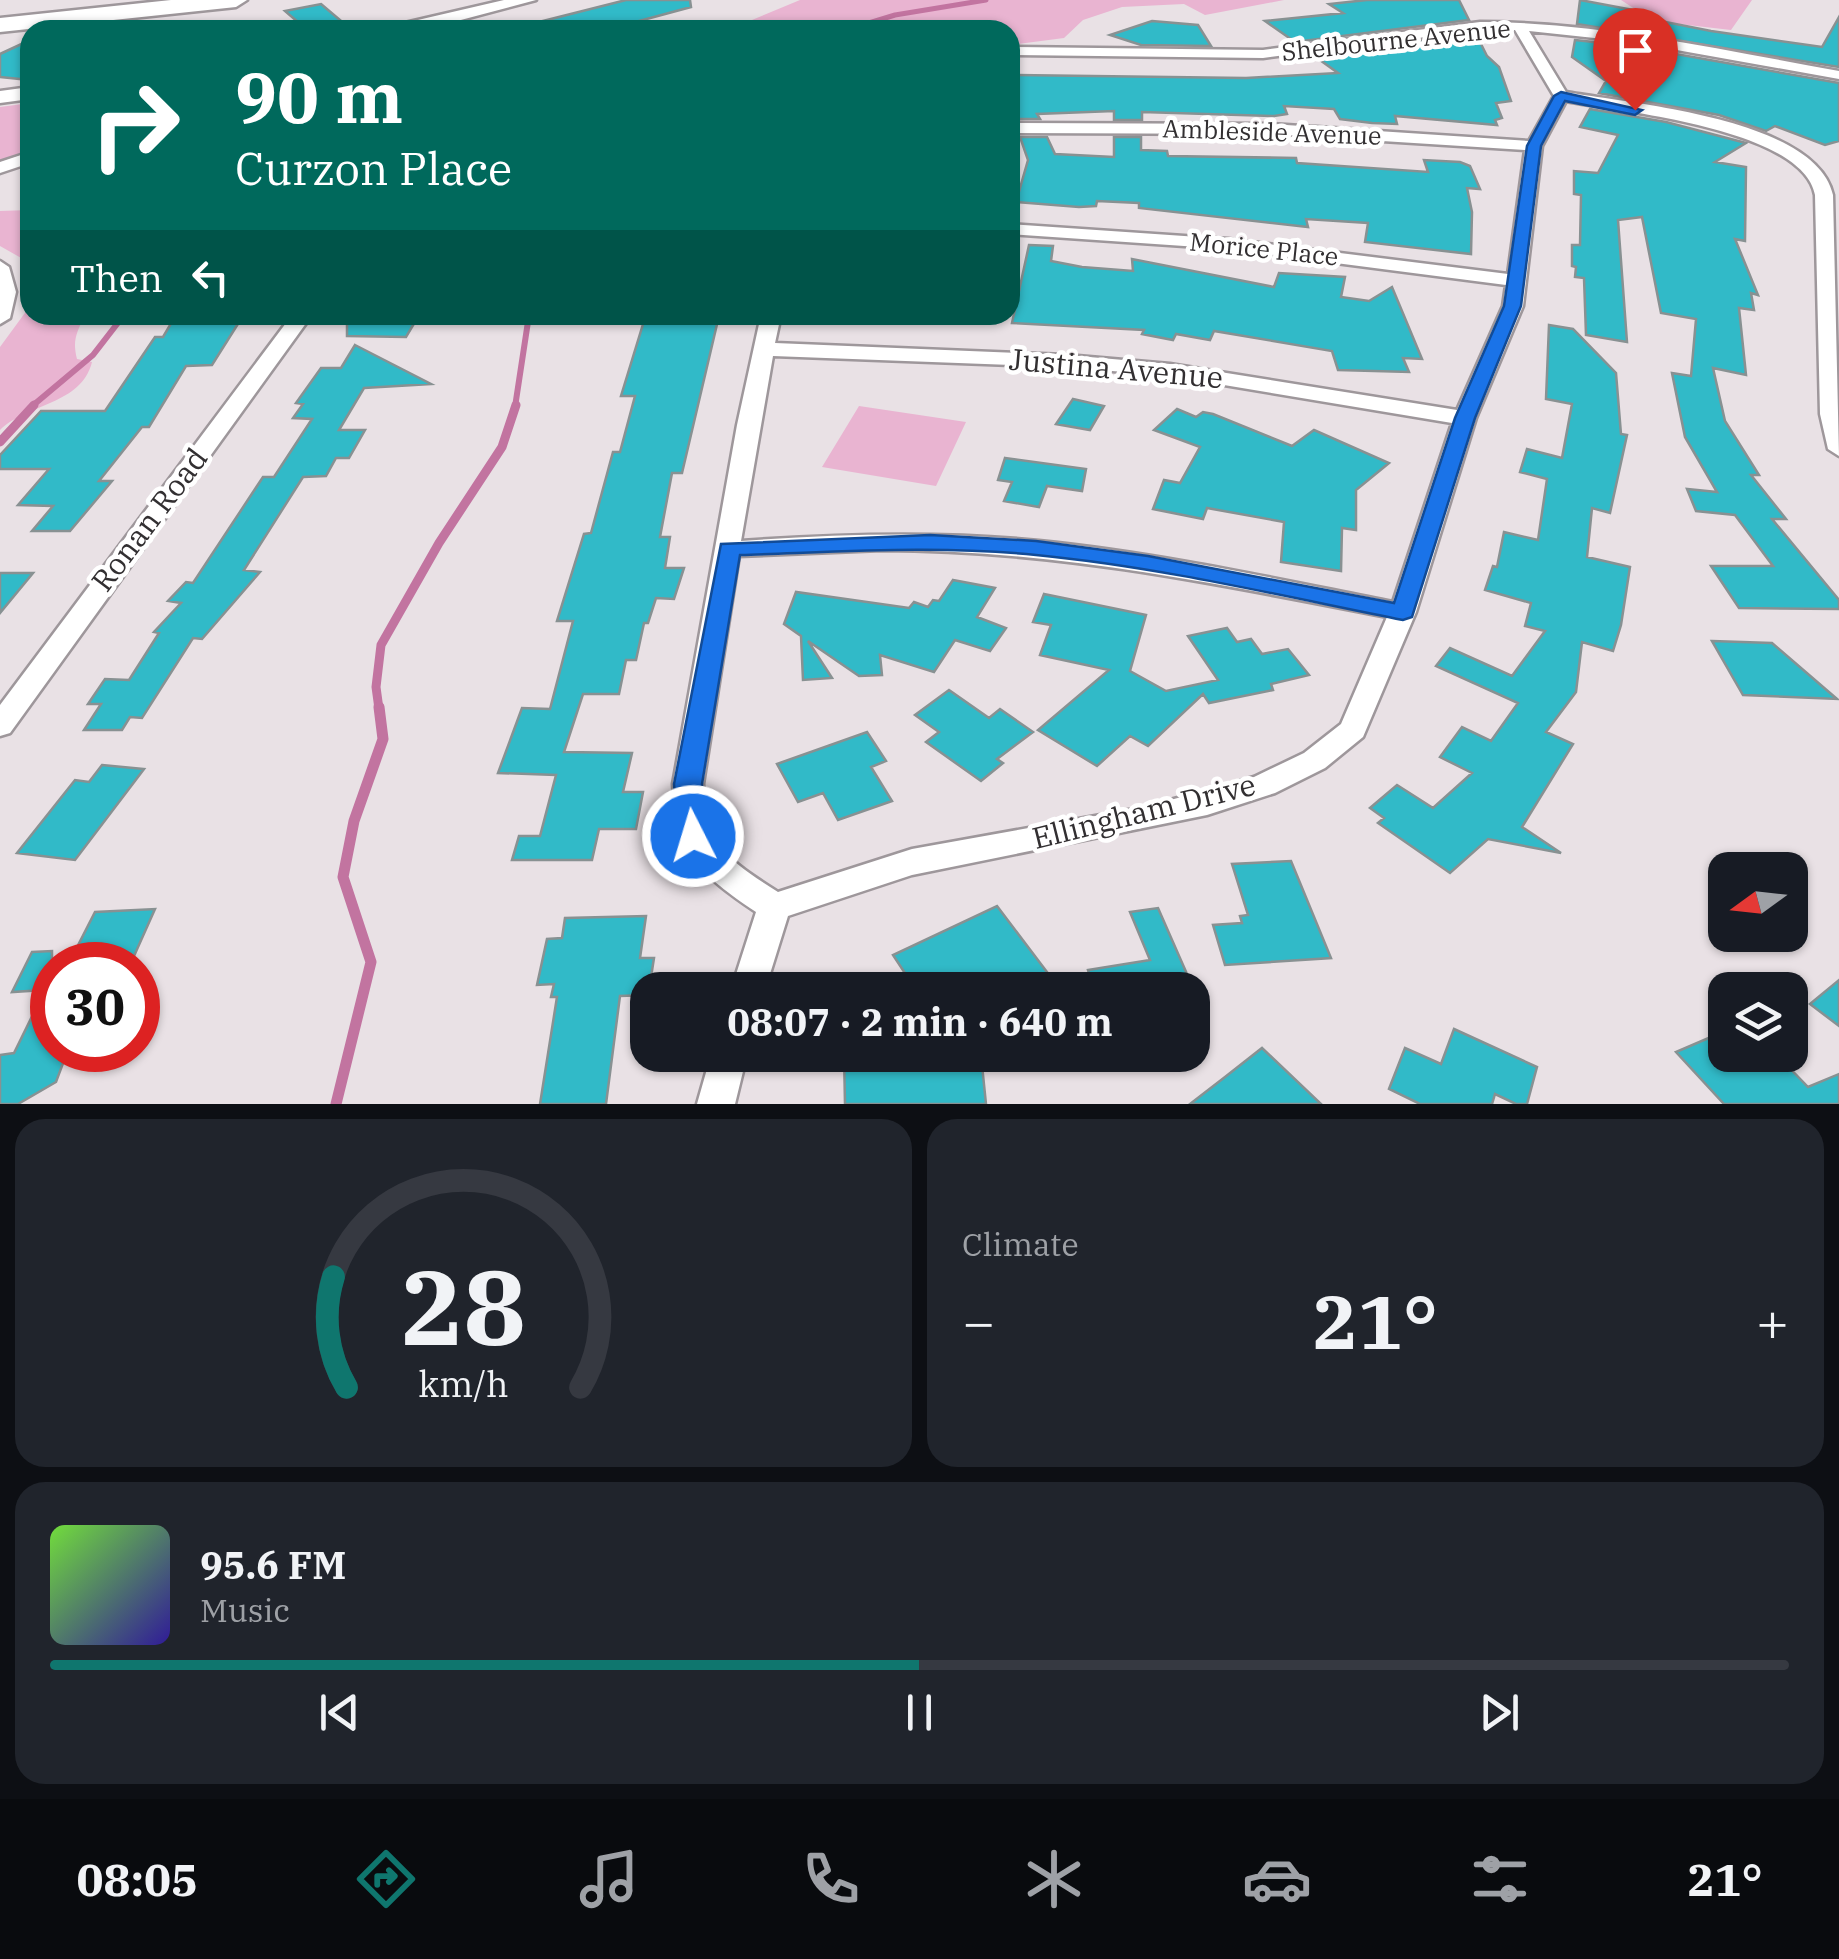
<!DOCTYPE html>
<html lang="en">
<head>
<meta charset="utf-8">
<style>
  :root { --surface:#171b24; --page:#20242c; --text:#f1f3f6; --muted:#9ea1a6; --line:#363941; --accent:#0f766e }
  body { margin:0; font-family:"IBM Plex Serif",serif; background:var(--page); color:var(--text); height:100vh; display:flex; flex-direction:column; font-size:38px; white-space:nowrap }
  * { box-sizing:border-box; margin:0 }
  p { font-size:32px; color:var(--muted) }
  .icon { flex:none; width:55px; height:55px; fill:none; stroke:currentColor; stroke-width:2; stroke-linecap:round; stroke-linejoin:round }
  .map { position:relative; height:1104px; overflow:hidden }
  .side { display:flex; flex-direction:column; gap:15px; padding:15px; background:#0d0f14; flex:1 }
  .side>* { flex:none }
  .top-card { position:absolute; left:20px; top:20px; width:1000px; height:305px; border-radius:30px; box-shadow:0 2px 8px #0004; background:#00695c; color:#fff; overflow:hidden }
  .needle { width:65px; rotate:255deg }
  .tools { position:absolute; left:1708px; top:852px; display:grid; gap:20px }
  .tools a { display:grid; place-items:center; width:100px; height:100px; border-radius:20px; background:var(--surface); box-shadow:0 2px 8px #0004; font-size:50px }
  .speed { position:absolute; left:30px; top:942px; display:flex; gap:20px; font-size:50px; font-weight:700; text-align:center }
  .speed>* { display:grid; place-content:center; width:130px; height:130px; border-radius:50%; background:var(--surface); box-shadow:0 2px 8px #0004; line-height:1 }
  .speed .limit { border:15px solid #d22; background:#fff; color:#111 }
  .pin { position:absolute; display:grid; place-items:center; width:85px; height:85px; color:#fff; margin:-102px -42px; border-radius:50% 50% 50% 0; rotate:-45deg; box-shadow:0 0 10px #0007 }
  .pin .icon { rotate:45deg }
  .me { position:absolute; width:110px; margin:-55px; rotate:355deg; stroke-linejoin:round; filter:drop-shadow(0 0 8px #0008) }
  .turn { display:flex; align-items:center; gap:35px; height:210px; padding:0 50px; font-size:45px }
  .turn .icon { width:130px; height:130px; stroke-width:2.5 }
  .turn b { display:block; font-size:70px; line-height:85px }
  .then { display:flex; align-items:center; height:95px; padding:0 50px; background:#0003; gap:20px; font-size:38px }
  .big { font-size:75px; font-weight:700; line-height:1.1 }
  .side .card { flex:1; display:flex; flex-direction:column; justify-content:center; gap:15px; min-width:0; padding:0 35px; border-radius:30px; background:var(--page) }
  .side .dial { align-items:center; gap:0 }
  .dial svg { height:260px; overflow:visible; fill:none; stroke:var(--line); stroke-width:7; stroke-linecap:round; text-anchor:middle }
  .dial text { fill:var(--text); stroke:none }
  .song { display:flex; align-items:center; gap:30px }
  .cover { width:120px; height:120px; border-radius:15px; background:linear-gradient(135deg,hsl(100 70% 55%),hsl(250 70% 35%)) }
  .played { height:10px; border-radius:5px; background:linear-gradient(90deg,var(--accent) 50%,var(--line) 50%) }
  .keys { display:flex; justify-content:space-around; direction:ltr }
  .heat { display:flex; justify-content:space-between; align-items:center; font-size:55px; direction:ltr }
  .side .tiles { flex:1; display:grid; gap:15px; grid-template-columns:1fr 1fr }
  .card:last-child { grid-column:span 2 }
  .trip { position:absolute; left:630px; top:972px; width:580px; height:100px; border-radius:30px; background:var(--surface); box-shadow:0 2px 8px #0004; font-weight:700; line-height:100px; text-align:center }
  .menu { display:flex; height:160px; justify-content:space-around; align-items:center; background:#090b0e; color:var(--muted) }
  .menu .icon { width:70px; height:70px }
  .menu .selected { color:var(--accent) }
  .menu b { font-size:45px; color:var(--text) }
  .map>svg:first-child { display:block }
</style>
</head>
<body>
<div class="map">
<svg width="1839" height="1104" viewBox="0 0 1839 1104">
  <rect width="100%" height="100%" fill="#e9e1e5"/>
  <path fill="#e9b4d1" d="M 800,0 L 1284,0 L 1205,15 L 1184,4 L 1122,7 L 1083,20 L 1064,38 L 1010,45 L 1010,30 L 728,30 Z
    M 1621,0 L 1752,0 L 1731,30 L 1653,21 Z
    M 30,103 L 30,151 L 0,160 L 0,107 Z
    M 30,210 L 30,263 L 0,246 L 0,211 Z
    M 30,306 L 30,315 L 85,315 C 77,332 72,340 77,359 L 92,362 C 81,405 28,403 0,430 L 0,347 Z
    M 859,406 L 966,422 L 936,486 L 822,467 Z"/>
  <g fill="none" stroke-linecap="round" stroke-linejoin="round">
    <path stroke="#c274a0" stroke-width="5" d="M 846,30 L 895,15 L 986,0"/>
    <path stroke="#c274a0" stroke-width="6" d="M 31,407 L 93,355 L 124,315
      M 515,407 L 529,315"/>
    <path stroke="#c274a0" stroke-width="9" d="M 0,442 L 34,405
      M 379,709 L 376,687 L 381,645 L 439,543 L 502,447 L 516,405"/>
    <path stroke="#c274a0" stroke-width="11" d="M 336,1104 L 371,962 L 343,877 L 354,821 L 383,739 L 379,707"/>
  </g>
  <path fill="#31bac8" stroke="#889192" stroke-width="2.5" d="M 626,0 L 690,0 L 691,7 L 606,30 L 540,30 L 539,22 Z
    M 1367,0 L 1459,0 L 1469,20 L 1295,42 L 1265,21 L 1343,13 L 1329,4 Z
    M 1580,0 L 1639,11 L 1635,16 L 1711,31 L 1822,47 L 1839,17 L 1839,67 L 1577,24 Z
    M 321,4 L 346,25 L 307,30 L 285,11 Z
    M 1152,21 L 1198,25 L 1211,46 L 1141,45 L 1110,35 Z
    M 1476,34 L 1487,56 L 1499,67 L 1511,101 L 1496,103 L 1502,118 L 1495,120 L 1497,125 L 1395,116 L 1397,124 L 1372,123 L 1340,119 L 1334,109 L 1284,106 L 1287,114 L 1274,116 L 1142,112 L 1142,120 L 1114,120 L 1114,111 L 1037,114 L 1040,119 L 1015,119 L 1010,104 L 1010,75 L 1246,78 L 1338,73 L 1313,55 Z
    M 30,40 L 30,80 L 0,77 L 0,54 Z
    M 1575,40 L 1631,46 L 1839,83 L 1839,141 L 1825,145 L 1775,126 L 1766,131 L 1719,115 L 1599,93 L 1606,81 L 1572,57 Z
    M 1590,109 L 1666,122 L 1746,143 L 1715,162 L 1746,167 L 1745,241 L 1735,239 L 1758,295 L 1751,293 L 1754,310 L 1739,308 L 1746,375 L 1713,368 L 1725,421 L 1759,475 L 1751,475 L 1786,519 L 1772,519 L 1839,600 L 1839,609 L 1739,608 L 1711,566 L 1773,566 L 1735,515 L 1696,511 L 1687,489 L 1717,492 L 1685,437 L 1672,373 L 1691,376 L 1696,319 L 1661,313 L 1642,217 L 1618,220 L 1627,342 L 1586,335 L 1584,278 L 1575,277 L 1576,267 L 1572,266 L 1572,245 L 1580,245 L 1581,195 L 1574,194 L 1574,171 L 1598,173 L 1618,135 L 1580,127 Z
    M 1020,137 L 1047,137 L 1055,154 L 1114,157 L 1114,137 L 1141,137 L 1141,150 L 1167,151 L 1168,156 L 1296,158 L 1297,163 L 1428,172 L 1424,160 L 1460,162 L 1470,166 L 1480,189 L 1467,188 L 1472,212 L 1471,254 L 1365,242 L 1368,223 L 1306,219 L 1308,227 L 1139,208 L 1139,203 L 1097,201 L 1096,206 L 1079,207 L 1016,202 L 1028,160 Z
    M 1029,245 L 1053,246 L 1051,261 L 1082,267 L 1133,271 L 1132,259 L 1274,287 L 1279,273 L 1345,277 L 1341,297 L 1369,301 L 1392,287 L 1422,359 L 1403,358 L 1409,372 L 1338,370 L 1332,351 L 1214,331 L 1210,340 L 1176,334 L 1173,340 L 1142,334 L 1144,330 L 1012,323 Z
    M 176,315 L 241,319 L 212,365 L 186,366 L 149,427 L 142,427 L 99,481 L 112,481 L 70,531 L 32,531 L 53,506 L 18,505 L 49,469 L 0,469 L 0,455 L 41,411 L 105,411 L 155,337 L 163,337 Z
    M 347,316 L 418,317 L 406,337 L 347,336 Z
    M 718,320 L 682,473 L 672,473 L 660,537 L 670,537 L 665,568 L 684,568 L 674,599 L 656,598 L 648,623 L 644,623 L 636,660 L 626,660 L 619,694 L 583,694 L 564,752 L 632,753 L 623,792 L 643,792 L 636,829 L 599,829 L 592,860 L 512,860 L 519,836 L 540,836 L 556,775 L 498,773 L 522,708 L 550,709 L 573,621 L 557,621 L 584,534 L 591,533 L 613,452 L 620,452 L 635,396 L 621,396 L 644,321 Z
    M 1549,325 L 1573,329 L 1616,373 L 1621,434 L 1627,435 L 1610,513 L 1592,508 L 1587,557 L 1630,567 L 1621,625 L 1613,651 L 1582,642 L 1576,692 L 1546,732 L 1573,744 L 1522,827 L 1561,853 L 1488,839 L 1450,873 L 1378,823 L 1384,818 L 1370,808 L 1397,785 L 1433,808 L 1472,773 L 1440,757 L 1462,727 L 1491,741 L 1518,703 L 1436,666 L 1450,648 L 1512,676 L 1545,631 L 1525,626 L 1531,603 L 1485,590 L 1493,566 L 1497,567 L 1504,532 L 1538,540 L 1547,479 L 1520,472 L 1527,449 L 1562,458 L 1572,404 L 1546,399 Z
    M 355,345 L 431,384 L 364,388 L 339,430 L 365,430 L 349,458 L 336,458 L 326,476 L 303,477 L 244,570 L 260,572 L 202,639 L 193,638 L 142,718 L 130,717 L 122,730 L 84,730 L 101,704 L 88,704 L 105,679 L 129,680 L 159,633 L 154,632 L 181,603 L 168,601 L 186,582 L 193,583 L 263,477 L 274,477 L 312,419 L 293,418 L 303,404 L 296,403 L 321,368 L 341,368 Z
    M 1073,399 L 1104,406 L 1090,430 L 1056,424 Z
    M 1177,409 L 1196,417 L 1203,412 L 1213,414 L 1292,446 L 1314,430 L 1389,463 L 1356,490 L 1356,530 L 1342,528 L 1341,571 L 1281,562 L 1284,522 L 1207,508 L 1203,519 L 1153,509 L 1164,480 L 1180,483 L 1200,447 L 1154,430 Z
    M 1005,458 L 1086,469 L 1082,491 L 1047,486 L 1039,507 L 1004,501 L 1012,482 L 998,480 Z
    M 0,573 L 33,573 L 0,613 Z
    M 953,580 L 995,588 L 977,617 L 1006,628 L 990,651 L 955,640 L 934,672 L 880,655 L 882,675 L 859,676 L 808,641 L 832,678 L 803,680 L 801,636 L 784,624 L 796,592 L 909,608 L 914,602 L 928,607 L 933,600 L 939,601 Z
    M 1044,594 L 1146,615 L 1130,671 L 1166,691 L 1218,680 L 1188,636 L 1227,628 L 1237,642 L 1251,639 L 1262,654 L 1288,649 L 1309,675 L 1271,684 L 1273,690 L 1209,703 L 1203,694 L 1148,746 L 1130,736 L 1097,766 L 1038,730 L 1109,670 L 1040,655 L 1051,625 L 1033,622 Z
    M 1712,641 L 1772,643 L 1837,699 L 1743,695 Z
    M 949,690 L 989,718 L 1000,709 L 1033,732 L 997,759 L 1003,763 L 981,781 L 926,742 L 939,732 L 915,715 Z
    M 867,732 L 886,761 L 871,767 L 892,801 L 838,820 L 823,793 L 798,802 L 777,764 Z
    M 102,765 L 144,769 L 75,860 L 17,853 L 75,780 L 89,782 Z
    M 1291,861 L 1331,958 L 1225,965 L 1213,925 L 1242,923 L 1240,916 L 1248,915 L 1232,864 Z
    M 997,906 L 1047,972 L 1039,976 L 1049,990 L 916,990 L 893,955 Z
    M 1158,908 L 1194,990 L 1094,990 L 1088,970 L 1150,960 L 1130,912 Z
    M 155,909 L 130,965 L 68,965 L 95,912 Z
    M 646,916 L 640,958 L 654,958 L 649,990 L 648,995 L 620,996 L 606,1104 L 540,1104 L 557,997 L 551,997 L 554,984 L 537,985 L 547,939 L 562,938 L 565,918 Z
    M 52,951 L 52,1050 L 68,1050 L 56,1082 L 18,1104 L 0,1104 L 0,1055 L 14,1053 L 45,990 L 12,992 L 32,952 Z
    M 1839,980 L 1839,1026 L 1810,1004 Z
    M 1454,1029 L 1537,1067 L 1527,1104 L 1516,1104 L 1495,1094 L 1492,1104 L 1420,1104 L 1389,1089 L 1405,1048 L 1441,1064 Z
    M 1725,1031 L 1725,1055 L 1777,1055 L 1808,1087 L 1839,1074 L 1839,1104 L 1724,1104 L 1676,1052 Z
    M 1262,1048 L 1321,1104 L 1190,1104 L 1225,1077 Z
    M 844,1055 L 900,1055 L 900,1069 L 982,1065 L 986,1104 L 845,1104 Z"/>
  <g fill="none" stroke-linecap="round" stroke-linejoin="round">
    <g stroke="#9e979b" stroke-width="5">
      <path id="street" d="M 1480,22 C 1601,22 1721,50 1839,71 L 1839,79 L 1632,42 L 1529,31 L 1566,92 C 1632,104 1816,118 1833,195 L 1839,456 L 1828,449 L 1820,414 L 1815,195 C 1803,129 1623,112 1566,101 L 1542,146 L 1523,306 L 1476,418 L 1416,612 L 1363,737 L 1325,768 L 1275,793 L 1207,815 L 912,875 L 788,916 L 765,990 L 731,990 L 756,912 C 701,875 676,853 673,784 L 737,425 L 761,315 L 781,315 L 775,343 L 1066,355 L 1170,364 L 1457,410 L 1503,306 L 1506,285 L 1228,249 L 1010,234 L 1010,224 L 1228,239 L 1508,274 L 1525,150 L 1271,134 L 1010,133 L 1010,123 L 1271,124 L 1529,141 L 1554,96 L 1515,30 L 1480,30 L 1263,58 L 1010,55 L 1010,47 L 1263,50 ZM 773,356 L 1066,367 L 1170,376 L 1452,423 L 1393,602 C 1276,579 1159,553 1039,541 C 940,531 840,534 741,541 ZM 882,550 C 1055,550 1219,584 1387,617 L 1341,724 L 1304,753 L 1254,777 L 1145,807 L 912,849 L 778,892 C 728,860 707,847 703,784 L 739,556 Z
        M 30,152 L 30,163 L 0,173 L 0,162 Z
        M 0,261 L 9,267 L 16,292 L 10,318 L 0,324 Z
        M 292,315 L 312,315 L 10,733 L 0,736 L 0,705 Z
        M 711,1055 L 747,1055 L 735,1104 L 697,1104 Z"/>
    </g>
    <g stroke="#9e979b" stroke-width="5">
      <path id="secondary" d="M 504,0 L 536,0 L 423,30 L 390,30 L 392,26 Z
        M 30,87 L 30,99 L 0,103 L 0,91 Z"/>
    </g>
    <g stroke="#9e979b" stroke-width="5">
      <path id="highway" d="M 171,0 L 247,0 L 236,7 L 0,32 L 0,18 Z"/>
    </g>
    <use href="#street" fill="#fff" fill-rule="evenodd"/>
    <use href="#secondary" fill="#fff" fill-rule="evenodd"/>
    <use href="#highway" fill="#fff" fill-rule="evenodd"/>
  </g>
  <path fill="#1a73e8" stroke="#114b97" stroke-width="2.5" d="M 1561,92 L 1642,110 L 1635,115 L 1565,101 L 1541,146 L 1521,306 L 1475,418 L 1412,617 L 1403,620 C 1282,596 1160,567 1036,555 C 938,545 839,552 740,555 L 702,784 L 707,836 L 703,844 L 693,847 L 683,844 L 678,836 L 674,784 L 721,544 L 930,535 L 1036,541 L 1148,556 L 1394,603 L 1455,418 L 1504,306 L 1527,146 L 1554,96 Z"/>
  <g text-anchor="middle" stroke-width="9" stroke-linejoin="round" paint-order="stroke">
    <g font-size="25" fill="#322f31" stroke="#fff">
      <text transform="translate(1396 40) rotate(-6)" y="9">Shelbourne Avenue</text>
      <text transform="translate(1272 132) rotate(2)" y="9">Ambleside Avenue</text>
      <text transform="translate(1264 249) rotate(6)" y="9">Morice Place</text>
    </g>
    <g font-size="30" fill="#322f31" stroke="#fff">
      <text transform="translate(1116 369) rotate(5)" y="10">Justina Avenue</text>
      <text transform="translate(150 520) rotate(-53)" y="10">Ronan Road</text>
      <text transform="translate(1144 812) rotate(-14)" y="10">Ellingham Drive</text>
    </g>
  </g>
</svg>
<div class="tools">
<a><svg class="needle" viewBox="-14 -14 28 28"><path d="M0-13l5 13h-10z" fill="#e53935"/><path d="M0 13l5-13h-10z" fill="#9ea1a6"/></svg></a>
<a><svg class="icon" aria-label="layers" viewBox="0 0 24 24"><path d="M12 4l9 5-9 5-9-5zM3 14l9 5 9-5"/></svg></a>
</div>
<div class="speed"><div class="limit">30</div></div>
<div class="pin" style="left:1635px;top:110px;background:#d93025"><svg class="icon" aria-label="arrive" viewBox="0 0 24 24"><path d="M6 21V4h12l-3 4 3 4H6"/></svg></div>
<svg class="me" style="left:693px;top:836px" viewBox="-20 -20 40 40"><circle r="17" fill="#1a73e8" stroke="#fff" stroke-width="3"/><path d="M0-11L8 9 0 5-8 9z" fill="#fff"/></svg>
<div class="trip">08:07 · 2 min · 640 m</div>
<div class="top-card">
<div class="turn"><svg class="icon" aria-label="right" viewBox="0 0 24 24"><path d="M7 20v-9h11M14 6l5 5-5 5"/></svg><div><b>90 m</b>Curzon Place</div></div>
<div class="then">Then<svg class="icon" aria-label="left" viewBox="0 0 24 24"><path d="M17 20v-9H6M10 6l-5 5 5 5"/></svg></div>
</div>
</div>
<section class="side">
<div class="tiles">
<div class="card dial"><svg viewBox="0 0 100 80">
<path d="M14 69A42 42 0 1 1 86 69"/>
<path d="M14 69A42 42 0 0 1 10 35" stroke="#0f766e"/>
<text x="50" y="56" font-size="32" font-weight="700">28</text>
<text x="50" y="72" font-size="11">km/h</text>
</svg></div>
<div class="card"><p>Climate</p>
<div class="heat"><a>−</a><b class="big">21°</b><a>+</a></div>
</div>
<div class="card">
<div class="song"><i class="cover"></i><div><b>95.6 FM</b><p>Music</p></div></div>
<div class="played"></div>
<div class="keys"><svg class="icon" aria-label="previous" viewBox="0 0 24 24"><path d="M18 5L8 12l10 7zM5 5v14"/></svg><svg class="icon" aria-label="pause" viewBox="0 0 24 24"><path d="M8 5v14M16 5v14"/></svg><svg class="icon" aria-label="next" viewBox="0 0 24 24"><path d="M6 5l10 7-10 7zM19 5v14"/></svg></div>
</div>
</div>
</section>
<nav class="menu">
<b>08:05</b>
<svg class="icon selected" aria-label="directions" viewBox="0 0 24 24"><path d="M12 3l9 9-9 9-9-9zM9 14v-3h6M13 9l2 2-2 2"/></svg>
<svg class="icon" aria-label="music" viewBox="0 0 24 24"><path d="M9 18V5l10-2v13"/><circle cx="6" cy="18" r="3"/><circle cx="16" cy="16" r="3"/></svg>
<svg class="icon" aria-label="phone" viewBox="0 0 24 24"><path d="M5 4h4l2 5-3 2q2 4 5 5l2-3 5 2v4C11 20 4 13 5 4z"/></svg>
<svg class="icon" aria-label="climate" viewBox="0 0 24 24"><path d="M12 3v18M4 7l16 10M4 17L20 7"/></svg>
<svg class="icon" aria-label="car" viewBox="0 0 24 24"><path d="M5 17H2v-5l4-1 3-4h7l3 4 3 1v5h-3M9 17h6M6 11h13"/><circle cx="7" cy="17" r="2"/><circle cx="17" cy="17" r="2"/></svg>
<svg class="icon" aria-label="filters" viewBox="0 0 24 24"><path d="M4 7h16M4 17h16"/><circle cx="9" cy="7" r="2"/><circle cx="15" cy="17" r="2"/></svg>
<b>21°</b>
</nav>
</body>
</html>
